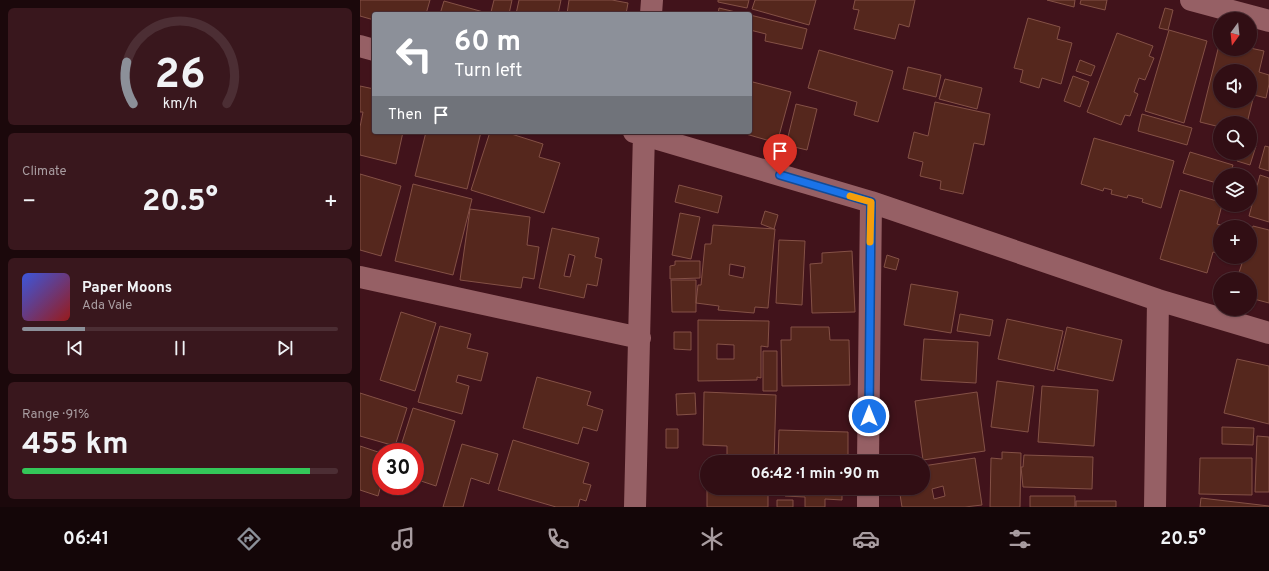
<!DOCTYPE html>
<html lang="en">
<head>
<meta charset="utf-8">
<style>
  :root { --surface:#310e14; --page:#39171d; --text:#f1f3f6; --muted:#a89ca0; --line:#4c2e34; --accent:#8c9099 }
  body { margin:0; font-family:Overpass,sans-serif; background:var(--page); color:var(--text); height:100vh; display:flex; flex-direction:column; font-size:15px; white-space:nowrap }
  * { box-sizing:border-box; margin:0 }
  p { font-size:13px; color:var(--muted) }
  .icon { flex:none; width:22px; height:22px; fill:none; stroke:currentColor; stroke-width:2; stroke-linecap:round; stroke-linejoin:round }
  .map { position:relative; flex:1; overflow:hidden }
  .side { display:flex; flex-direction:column; gap:8px; padding:8px; background:#1b080b; width:360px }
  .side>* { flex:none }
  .hud { position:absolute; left:12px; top:12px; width:380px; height:122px; border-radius:4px; box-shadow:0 1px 3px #0004,0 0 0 1px var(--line); background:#8c9099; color:#fff; overflow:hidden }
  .needle { width:26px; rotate:195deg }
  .fabs { position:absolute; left:853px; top:12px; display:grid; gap:8px }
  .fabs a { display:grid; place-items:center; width:44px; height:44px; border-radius:50%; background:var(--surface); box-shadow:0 1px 3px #0004,0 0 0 1px var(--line); font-size:20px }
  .speed { position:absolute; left:12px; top:443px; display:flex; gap:8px; font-size:20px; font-weight:700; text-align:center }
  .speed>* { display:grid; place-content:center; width:52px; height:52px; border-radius:50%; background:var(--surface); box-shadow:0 1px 3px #0004,0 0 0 1px var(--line); line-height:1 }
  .speed .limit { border:6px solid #d22; background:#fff; color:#111 }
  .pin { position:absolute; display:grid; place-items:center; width:34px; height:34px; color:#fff; margin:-41px -17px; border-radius:50% 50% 50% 0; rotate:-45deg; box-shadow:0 0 4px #0007 }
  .pin .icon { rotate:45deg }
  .me { position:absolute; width:44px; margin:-22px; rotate:0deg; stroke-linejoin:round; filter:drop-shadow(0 0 3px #0008) }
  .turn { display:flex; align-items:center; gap:14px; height:84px; padding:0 16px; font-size:18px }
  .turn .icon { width:52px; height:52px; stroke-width:2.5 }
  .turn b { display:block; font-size:28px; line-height:34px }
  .then { display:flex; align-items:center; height:38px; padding:0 16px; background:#0003; gap:8px; font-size:15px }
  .big { font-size:30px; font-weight:700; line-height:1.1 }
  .side .tile { flex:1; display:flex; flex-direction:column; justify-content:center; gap:6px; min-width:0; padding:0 14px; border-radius:6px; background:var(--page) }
  .side .dial { align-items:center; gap:0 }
  .dial svg { height:104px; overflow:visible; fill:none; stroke:var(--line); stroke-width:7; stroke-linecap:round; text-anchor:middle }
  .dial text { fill:var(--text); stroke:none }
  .song { display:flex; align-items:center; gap:12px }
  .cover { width:48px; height:48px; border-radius:6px; background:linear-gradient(135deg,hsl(230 70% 55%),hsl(0 70% 35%)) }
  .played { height:4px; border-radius:2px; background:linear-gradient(90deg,var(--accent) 20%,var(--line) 20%) }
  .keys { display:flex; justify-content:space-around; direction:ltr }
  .heat { display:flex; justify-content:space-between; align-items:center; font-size:22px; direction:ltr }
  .charge { height:6px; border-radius:3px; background:linear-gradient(90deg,#34c759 91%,var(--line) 0) }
  .trip { position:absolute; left:340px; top:455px; width:230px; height:40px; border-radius:20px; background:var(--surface); box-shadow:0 1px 3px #0004,0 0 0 1px var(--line); font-weight:700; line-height:40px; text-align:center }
  .tabs { display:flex; height:64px; justify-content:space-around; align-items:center; background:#140608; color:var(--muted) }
  .tabs .icon { width:28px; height:28px }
  .tabs .current { color:var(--accent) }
  .tabs b { font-size:18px; color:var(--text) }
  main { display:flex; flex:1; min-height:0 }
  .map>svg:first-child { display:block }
</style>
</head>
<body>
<main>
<section class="side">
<div class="tile dial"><svg viewBox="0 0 100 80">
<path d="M14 69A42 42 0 1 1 86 69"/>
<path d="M14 69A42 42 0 0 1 9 37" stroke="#8c9099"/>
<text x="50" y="56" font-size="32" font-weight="700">26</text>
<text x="50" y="72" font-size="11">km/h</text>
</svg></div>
<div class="tile"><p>Climate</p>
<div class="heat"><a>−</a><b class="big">20.5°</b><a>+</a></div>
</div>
<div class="tile">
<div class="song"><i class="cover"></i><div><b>Paper Moons</b><p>Ada Vale</p></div></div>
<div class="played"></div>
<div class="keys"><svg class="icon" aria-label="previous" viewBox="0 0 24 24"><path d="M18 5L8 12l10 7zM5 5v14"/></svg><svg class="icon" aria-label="pause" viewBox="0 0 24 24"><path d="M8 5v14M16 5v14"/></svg><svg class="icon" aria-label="next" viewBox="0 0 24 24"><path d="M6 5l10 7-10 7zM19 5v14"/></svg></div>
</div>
<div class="tile"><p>Range · 91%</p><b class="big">455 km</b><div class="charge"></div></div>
</section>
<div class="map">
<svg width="909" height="507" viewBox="0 0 909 507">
  <rect width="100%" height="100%" fill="#41131b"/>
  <path fill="#55271d" stroke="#845146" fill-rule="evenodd" d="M 0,0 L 70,0 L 66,14 L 14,14 L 14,20 L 0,16 Z
    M 134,0 L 152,0 L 149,14 L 131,12 Z
    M 159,0 L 201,0 L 198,14 L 156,14 Z
    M 209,0 L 252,0 L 268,3 L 266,14 L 207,14 Z
    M 358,0 L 389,0 L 387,8 L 358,2 Z
    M 395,0 L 456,0 L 449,25 L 392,9 Z
    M 495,0 L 555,0 L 549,27 L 539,24 L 535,39 L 494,29 L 499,10 L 493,9 Z
    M 687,0 L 715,0 L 714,7 Z
    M 721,0 L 747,0 L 745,10 L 720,4 Z
    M 84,1 L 127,13 L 127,14 L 80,14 Z
    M 359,8 L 384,14 L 358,14 Z
    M 805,8 L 813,10 L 808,30 L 799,28 Z
    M 390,15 L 447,29 L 442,49 L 405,41 L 406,34 L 390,30 Z
    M 668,18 L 700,27 L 697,39 L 712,43 L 701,84 L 682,78 L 679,88 L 660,82 L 663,70 L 654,68 Z
    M 809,30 L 847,41 L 824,123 L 785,111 Z
    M 757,33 L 793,46 L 789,56 L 794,58 L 785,80 L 779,78 L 774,92 L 778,94 L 770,116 L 765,115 L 761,125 L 727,112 Z
    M 860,41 L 860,49 L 890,48 L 904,51 L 899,72 L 909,75 L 909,84 L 906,98 L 894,95 L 887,123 L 860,123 L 860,127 L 840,122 ZM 860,71 L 890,71 L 890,101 L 860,101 Z
    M 459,50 L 533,71 L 518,122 L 494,115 L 497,102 L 448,88 Z
    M 720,60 L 735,66 L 731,76 L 716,71 Z
    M 548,67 L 581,75 L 576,97 L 543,89 Z
    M 713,76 L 729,82 L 720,107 L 704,101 Z
    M 585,79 L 622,88 L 617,109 L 579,99 Z
    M 393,82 L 431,92 L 417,143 L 379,132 L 390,132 L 390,91 Z
    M 0,86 L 14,89 L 14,132 L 43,132 L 36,164 L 0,155 L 0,127 L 3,112 L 0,112 Z
    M 575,102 L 630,114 L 624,145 L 614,143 L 603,194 L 580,189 L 581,181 L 560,176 L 563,162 L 548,158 L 554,132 L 568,136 Z
    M 436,104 L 457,109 L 447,150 L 426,145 Z
    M 782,114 L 832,128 L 827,145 L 778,131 Z
    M 66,132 L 121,132 L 107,189 L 55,176 Z
    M 130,132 L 145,132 L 183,144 L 179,157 L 200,163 L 184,213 L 111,190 Z
    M 734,138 L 814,161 L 801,208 L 782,202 L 783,199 L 768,195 L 767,198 L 751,194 L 752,190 L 744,188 L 743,191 L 721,184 Z
    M 890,144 L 896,146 L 890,165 L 877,161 L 879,153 L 890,153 Z
    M 905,146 L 909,147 L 909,171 L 899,168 Z
    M 830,152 L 873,165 L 870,175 L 860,175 L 860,184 L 823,173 Z
    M 0,174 L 41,186 L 21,256 L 0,250 Z
    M 900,175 L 909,178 L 909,222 L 889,216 Z
    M 53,184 L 112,199 L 93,275 L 35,261 Z
    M 319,185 L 362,196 L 358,213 L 315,202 Z
    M 820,190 L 860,202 L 860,205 L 862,205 L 857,224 L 868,227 L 860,227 L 860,254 L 853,252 L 847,273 L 800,259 Z
    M 110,209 L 170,217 L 167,245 L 179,247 L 174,279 L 163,277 L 161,288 L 100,280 Z
    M 405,211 L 418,215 L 414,229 L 401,224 Z
    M 320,213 L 340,217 L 331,259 L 312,255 Z
    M 353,225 L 415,229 L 408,308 L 395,307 L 394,313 L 358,310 L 359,306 L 336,303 L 338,285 L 341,285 L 345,244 L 351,244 ZM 370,264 L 385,267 L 383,278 L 369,275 Z
    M 893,226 L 909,230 L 909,303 L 890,298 L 890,279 L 877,279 L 884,257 L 890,257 L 890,236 Z
    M 192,228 L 239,238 L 235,257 L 242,259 L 237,286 L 227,284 L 224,298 L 179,288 ZM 209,254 L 215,256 L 210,277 L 204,276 Z
    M 419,240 L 445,241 L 442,305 L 416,303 Z
    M 492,251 L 495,312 L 452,313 L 450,264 L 462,263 L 462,253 Z
    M 527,255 L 539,259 L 536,270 L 524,267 Z
    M 315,261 L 340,261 L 340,278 L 310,279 L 310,266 L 315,265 Z
    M 311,280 L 336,280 L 336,312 L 312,312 Z
    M 551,284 L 598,292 L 591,333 L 544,325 Z
    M 41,312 L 76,323 L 55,391 L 20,380 Z
    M 600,314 L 633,320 L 630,336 L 597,331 Z
    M 647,319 L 703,331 L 694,371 L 638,359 Z
    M 338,320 L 409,321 L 408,347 L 401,346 L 401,378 L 397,377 L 397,380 L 338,381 ZM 357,344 L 374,345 L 374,359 L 357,359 Z
    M 80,326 L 111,334 L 107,348 L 128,353 L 121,381 L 98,375 L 96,382 L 109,386 L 102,414 L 58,402 Z
    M 431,327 L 469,327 L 470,340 L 489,340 L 490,385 L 422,386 L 421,340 L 431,340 Z
    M 707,327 L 762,340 L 753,381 L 697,369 Z
    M 314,332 L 331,332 L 331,350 L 314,349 Z
    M 564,339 L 618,342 L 616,383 L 561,380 Z
    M 403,351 L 417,351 L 417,391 L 403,391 Z
    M 877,359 L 909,366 L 909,424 L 864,413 Z
    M 177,377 L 231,392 L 227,405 L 243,410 L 237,431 L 223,427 L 218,444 L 163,428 Z
    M 637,381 L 674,386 L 668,432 L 631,427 Z
    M 682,386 L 738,390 L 734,446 L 678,442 Z
    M 344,392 L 416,395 L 414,462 L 367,460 L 367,446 L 343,445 Z
    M 617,392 L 625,451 L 563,460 L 555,401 Z
    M 0,393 L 47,408 L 35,446 L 0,436 Z
    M 335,393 L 336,414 L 317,415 L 316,394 Z
    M 53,408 L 95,421 L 76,486 L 55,479 L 55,452 L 39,452 Z
    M 862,427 L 894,428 L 893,445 L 862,444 Z
    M 306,429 L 318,429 L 318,448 L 306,448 Z
    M 419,430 L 488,432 L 488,462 L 418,462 Z
    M 897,436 L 909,437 L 909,492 L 895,492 Z
    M 153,440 L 229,463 L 223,483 L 231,485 L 226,501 L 220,499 L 218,507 L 196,507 L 138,490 Z
    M 102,444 L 138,454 L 129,484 L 111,478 L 103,507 L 83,507 Z
    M 0,446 L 21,453 L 21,485 L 18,496 L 0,490 Z
    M 642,452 L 661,453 L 660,507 L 630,507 L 631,458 L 642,459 Z
    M 664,455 L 733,457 L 732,489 L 663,487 L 661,467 L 663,467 Z
    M 615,458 L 622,505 L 605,507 L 542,507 L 539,488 L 563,488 L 563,466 ZM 583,486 L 585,496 L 574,499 L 572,489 Z
    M 840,458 L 892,458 L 892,495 L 839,494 Z
    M 347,488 L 408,488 L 408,507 L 347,507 Z
    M 425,488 L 482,488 L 482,500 L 465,499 L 465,507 L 445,507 L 445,497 L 425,496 Z
    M 670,496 L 715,496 L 715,507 L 670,507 Z
    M 841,498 L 909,506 L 909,507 L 840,507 Z
    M 417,500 L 433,500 L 433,507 L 417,507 Z
    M 716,501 L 756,501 L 756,507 L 716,507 Z"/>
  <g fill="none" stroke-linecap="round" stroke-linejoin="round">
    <path stroke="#966065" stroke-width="22" d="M 831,0 L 909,21
      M 291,14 L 292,0
      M 0,46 L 14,50
      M 274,132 L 511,202 L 798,300 L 909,333
      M 0,277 L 280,338
      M 508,462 L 511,202
      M 275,507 L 284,132
      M 508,507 L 508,488
      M 795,507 L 798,300"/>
  </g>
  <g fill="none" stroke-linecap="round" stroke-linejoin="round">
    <g stroke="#114b97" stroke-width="10">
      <path id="route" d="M 420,175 L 511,202 L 509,416"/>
    </g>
    <use href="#route" stroke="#1a73e8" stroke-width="7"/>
    <path stroke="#f59e0b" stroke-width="7" d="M 490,196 L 511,202 L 510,242"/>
  </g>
</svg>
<div class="fabs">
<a><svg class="needle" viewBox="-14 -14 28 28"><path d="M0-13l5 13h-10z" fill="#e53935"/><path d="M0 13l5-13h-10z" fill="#a89ca0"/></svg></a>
<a><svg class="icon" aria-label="sound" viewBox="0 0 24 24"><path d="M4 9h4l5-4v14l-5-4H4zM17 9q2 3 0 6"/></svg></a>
<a><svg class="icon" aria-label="search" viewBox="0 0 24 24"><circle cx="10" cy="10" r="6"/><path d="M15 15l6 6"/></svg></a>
<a><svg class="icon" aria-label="layers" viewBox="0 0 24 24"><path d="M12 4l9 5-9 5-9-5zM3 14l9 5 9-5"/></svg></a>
<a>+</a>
<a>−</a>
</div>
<div class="speed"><div class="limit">30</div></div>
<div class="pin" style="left:420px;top:175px;background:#d93025"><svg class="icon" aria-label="arrive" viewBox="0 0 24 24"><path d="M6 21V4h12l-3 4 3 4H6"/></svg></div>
<svg class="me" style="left:509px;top:416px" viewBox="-20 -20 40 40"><circle r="17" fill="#1a73e8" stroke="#fff" stroke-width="3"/><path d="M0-11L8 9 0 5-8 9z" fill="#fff"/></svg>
<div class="trip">06:42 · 1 min · 90 m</div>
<div class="hud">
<div class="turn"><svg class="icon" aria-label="left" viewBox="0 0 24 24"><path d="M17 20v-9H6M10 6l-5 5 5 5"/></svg><div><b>60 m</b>Turn left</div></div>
<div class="then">Then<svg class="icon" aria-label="arrive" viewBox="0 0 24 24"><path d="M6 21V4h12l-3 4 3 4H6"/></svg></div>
</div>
</div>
</main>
<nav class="tabs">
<b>06:41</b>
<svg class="icon current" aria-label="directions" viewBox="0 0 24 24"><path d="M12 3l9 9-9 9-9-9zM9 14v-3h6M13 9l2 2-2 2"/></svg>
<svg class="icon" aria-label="music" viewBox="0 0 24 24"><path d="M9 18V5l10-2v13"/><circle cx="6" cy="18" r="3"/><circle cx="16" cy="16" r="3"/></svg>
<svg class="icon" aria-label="phone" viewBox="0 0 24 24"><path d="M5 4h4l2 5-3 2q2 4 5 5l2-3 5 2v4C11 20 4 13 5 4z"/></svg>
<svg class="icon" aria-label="climate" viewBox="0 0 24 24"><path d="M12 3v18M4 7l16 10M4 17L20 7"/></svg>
<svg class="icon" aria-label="car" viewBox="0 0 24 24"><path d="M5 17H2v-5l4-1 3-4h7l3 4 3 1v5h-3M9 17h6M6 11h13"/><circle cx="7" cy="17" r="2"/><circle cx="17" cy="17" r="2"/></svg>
<svg class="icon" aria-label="filters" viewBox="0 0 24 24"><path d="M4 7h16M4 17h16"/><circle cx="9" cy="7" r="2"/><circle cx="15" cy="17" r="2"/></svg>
<b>20.5°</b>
</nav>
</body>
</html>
